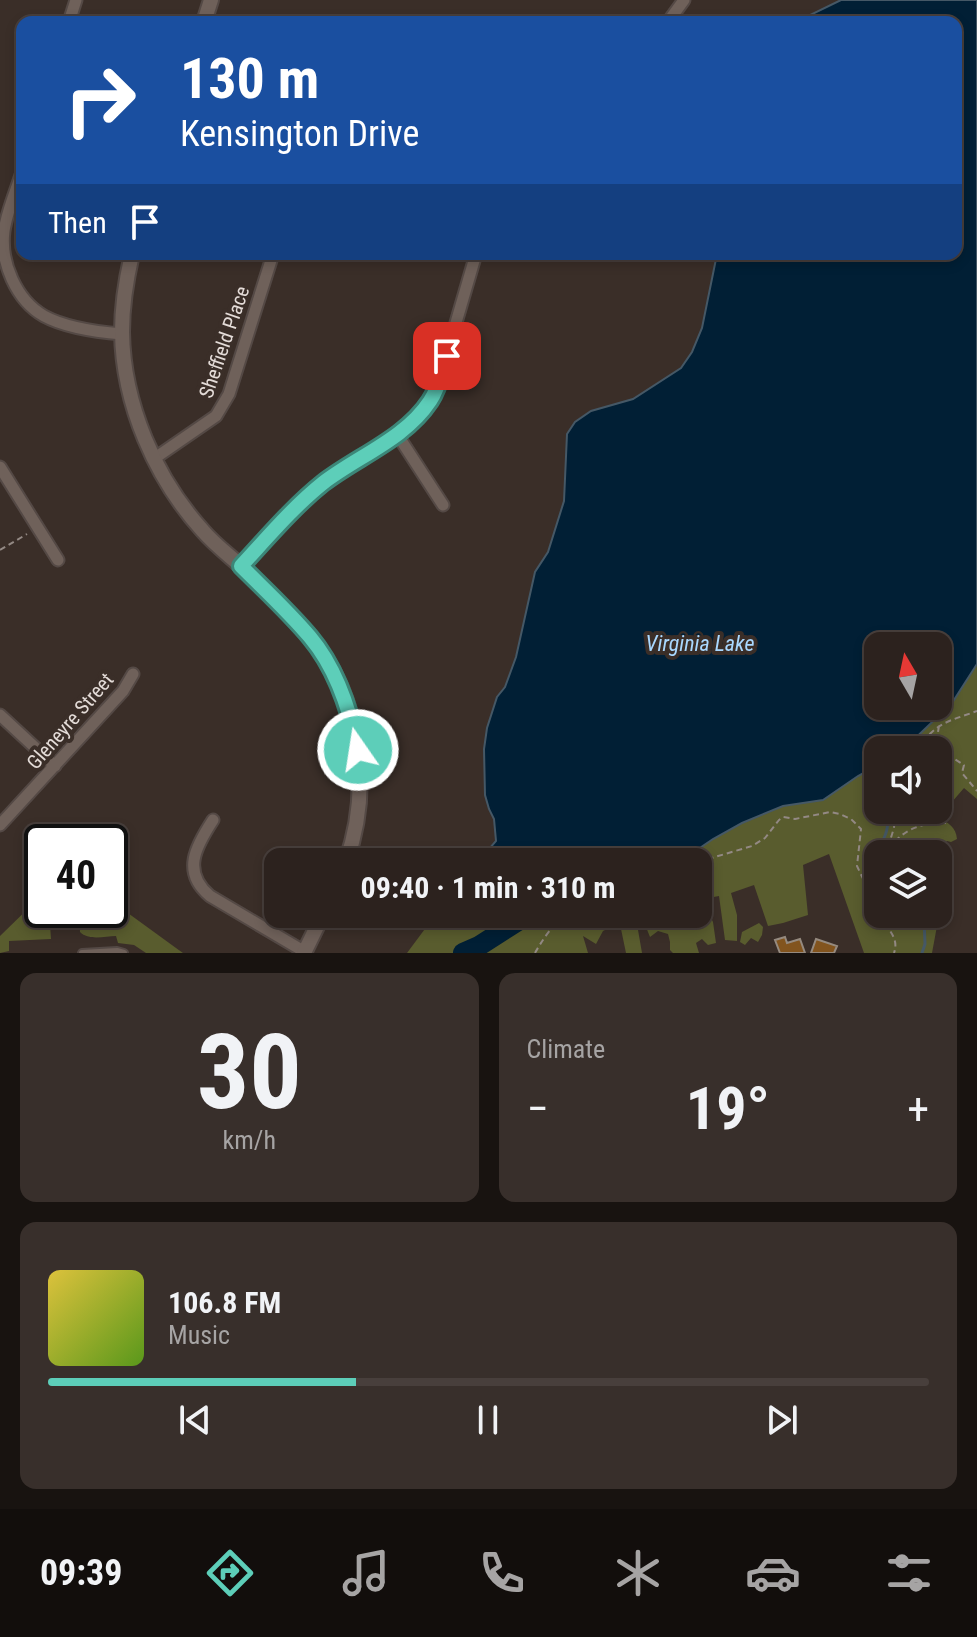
<!DOCTYPE html>
<html lang="en">
<head>
<meta charset="utf-8">
<style>
  :root { --surface:#2c221e; --page:#382f2b; --text:#f1f3f6; --muted:#a6a4a4; --line:#483f3c; --accent:#5dceb9 }
  body { margin:0; font-family:"Roboto Condensed",sans-serif; background:var(--page); color:var(--text); height:100vh; display:flex; flex-direction:column; font-size:30px; white-space:nowrap }
  * { box-sizing:border-box; margin:0 }
  p { font-size:26px; color:var(--muted) }
  .icon { flex:none; width:44px; height:44px; fill:none; stroke:currentColor; stroke-width:2; stroke-linecap:round; stroke-linejoin:round }
  .map { position:relative; height:953px; overflow:hidden }
  .side { display:flex; flex-direction:column; gap:20px; padding:20px; background:#181310; flex:1 }
  .side>* { flex:none }
  .top-card { position:absolute; left:16px; top:16px; width:946px; height:244px; border-radius:16px; box-shadow:0 4px 12px #0003,0 0 0 2px var(--line); background:#1a4fa0; color:#fff; overflow:hidden }
  .needle { width:52px; rotate:351deg }
  .tools { position:absolute; left:864px; top:632px; display:grid; gap:16px }
  .tools a { display:grid; place-items:center; width:88px; height:88px; border-radius:16px; background:var(--surface); box-shadow:0 4px 12px #0003,0 0 0 2px var(--line); font-size:40px }
  .speed { position:absolute; left:24px; top:824px; display:flex; gap:16px; font-size:40px; font-weight:700; text-align:center }
  .speed>* { display:grid; place-content:center; width:104px; height:104px; border-radius:50%; background:var(--surface); box-shadow:0 4px 12px #0003,0 0 0 2px var(--line); line-height:1 }
  .speed .limit { border:4px solid #111; border-radius:12px; background:#fff; color:#111 }
  .pin { position:absolute; display:grid; place-items:center; width:68px; height:68px; color:#fff; margin:-34px; border-radius:16px; box-shadow:0 4px 12px #0006 }
  .me { position:absolute; width:88px; margin:-44px; rotate:347deg; stroke-linejoin:round; filter:drop-shadow(0 0 6px #0008) }
  .turn { display:flex; align-items:center; gap:28px; height:168px; padding:0 32px; font-size:36px }
  .turn .icon { width:104px; height:104px; stroke-width:2.5 }
  .turn b { display:block; font-size:56px; line-height:68px }
  .then { display:flex; align-items:center; height:76px; padding:0 32px; background:#0003; gap:16px; font-size:30px }
  .big { font-size:60px; font-weight:700; line-height:1.1 }
  .side .tile { flex:1; display:flex; flex-direction:column; justify-content:center; gap:12px; min-width:0; padding:0 28px; border-radius:16px; background:var(--page) }
  .side .dial { align-items:center; gap:0 }
  .dial b { font-size:104px; line-height:1 }
  .song { display:flex; align-items:center; gap:24px }
  .cover { width:96px; height:96px; border-radius:12px; background:linear-gradient(135deg,hsl(50 70% 55%),hsl(90 70% 35%)) }
  .played { height:8px; border-radius:4px; background:linear-gradient(90deg,var(--accent) 35%,var(--line) 35%) }
  .keys { display:flex; justify-content:space-around; direction:ltr }
  .heat { display:flex; justify-content:space-between; align-items:center; font-size:44px; direction:ltr }
  .side .tiles { flex:1; display:grid; gap:20px; grid-template-columns:1fr 1fr }
  .tile:last-child { grid-column:span 2 }
  .trip { position:absolute; left:264px; top:848px; width:448px; height:80px; border-radius:16px; background:var(--surface); box-shadow:0 4px 12px #0003,0 0 0 2px var(--line); font-weight:700; line-height:80px; text-align:center }
  .tab-bar { display:flex; height:128px; justify-content:space-around; align-items:center; background:#120e0c; color:var(--muted) }
  .tab-bar .icon { width:56px; height:56px }
  .tab-bar .active { color:var(--accent) }
  .tab-bar b { font-size:36px; color:var(--text) }
  .map>svg:first-child { display:block }
</style>
</head>
<body>
<div class="map">
<svg width="977" height="953" viewBox="0 0 977 953">
  <rect width="100%" height="100%" fill="#3a2e28"/>
  <path fill="#595c2e" d="M 977,664 L 977,799 L 964,788 L 939,817 C 948,823 956,827 957,839 L 951,842 L 947,841 L 942,845 L 926,842 L 913,849 L 917,854 L 878,854 L 878,914 L 934,914 L 937,926 L 932,953 L 864,953 L 829,854 L 803,865 L 808,915 L 783,923 L 768,926 L 754,885 L 731,893 L 737,915 L 737,941 L 725,940 L 719,896 L 703,899 L 703,902 L 713,922 L 716,943 L 708,945 L 702,939 L 696,943 L 699,953 L 673,953 L 670,950 L 670,942 L 668,934 L 658,931 L 650,937 L 646,927 L 638,930 L 642,953 L 626,953 L 621,929 L 613,926 L 603,931 L 596,944 L 583,936 L 588,953 L 407,953 L 436,914 L 470,914 L 497,924 L 513,914 L 698,914 L 698,862 L 675,862 L 682,860 L 713,839 L 742,823 L 783,806 L 823,800 L 858,776 L 878,765 L 878,810 L 938,810 L 938,750 L 903,750 L 952,703 Z
    M 42,895 L 42,910 L 49,910 L 51,939 L 9,941 L 9,951 L 0,953 L 0,936 Z
    M 110,900 L 176,948 L 183,953 L 146,953 L 134,945 L 118,943 L 116,936 C 105,936 89,941 80,932 L 79,910 L 110,910 Z
    M 759,923 L 763,927 L 762,935 L 758,942 L 751,938 L 745,945 L 740,942 L 742,932 Z"/>
  <path fill="#011f35" stroke="#455866" stroke-width="2" fill-rule="evenodd" d="M 841,0 L 977,0 L 977,664 L 952,703 L 903,750 L 878,750 L 878,765 L 858,776 L 823,800 L 783,806 L 742,823 L 713,839 L 682,860 L 675,862 L 499,862 L 489,849 L 496,841 L 494,819 L 489,809 L 485,795 L 484,749 L 487,728 L 497,697 L 505,687 L 516,657 L 535,572 L 548,552 L 564,501 L 567,434 L 575,422 L 591,411 L 633,399 L 681,368 L 692,352 L 702,328 L 717,254 L 956,254 L 956,22 L 803,22 L 808,16 ZM 878,646 L 938,646 L 938,706 L 878,706 Z"/>
  <g fill="none" stroke-linecap="round" stroke-linejoin="round">
    <path stroke="#455866" stroke-width="3" d="M 864,772 L 878,794
      M 878,877 L 871,867 C 877,846 894,833 885,810
      M 918,914 L 924,919 L 925,944 L 922,953"/>
    <path stroke="#011f35" stroke-width="20" d="M 463,953 L 479,946 L 529,914"/>
  </g>
  <path fill="#82541e" stroke="#958a7f" stroke-width="2" d="M 785,937 L 787,943 L 800,939 L 805,953 L 780,953 L 775,940 Z
    M 816,939 L 837,946 L 834,953 L 811,953 Z"/>
  <g fill="none" stroke-linecap="round" stroke-linejoin="round">
    <g stroke="#544945" stroke-width="10">
      <path id="service" d="M 82,953 L 117,951 L 124,953"/>
    </g>
    <g stroke="#544945" stroke-width="15">
      <path id="minor" d="M 69,22 L 76,0
        M 668,22 L 684,0
        M 22,172 C 16,191 7,211 4,231 C 0,262 16,300 44,316 C 66,328 97,332 122,334
        M 397,434 L 443,505
        M 155,458 L 216,416 L 229,394 L 273,254
        M 0,467 L 58,560
        M 241,566 C 268,538 294,506 325,482 C 354,460 390,444 417,418 C 427,407 433,394 439,381 L 476,254
        M 0,715 L 55,766
        M 213,820 C 196,846 181,872 210,896 L 305,952
        M 0,825 L 123,691 L 133,674"/>
    </g>
    <g stroke="#544945" stroke-width="18">
      <path id="tertiary" d="M 204,22 L 211,0
        M 132,254 C 126,280 122,306 122,332 C 123,404 155,478 203,531 C 215,545 230,556 243,568 C 266,590 290,613 311,638 C 361,699 372,789 346,862
        M 304,953 L 323,914"/>
    </g>
    <path stroke="#938984" stroke-width="2" stroke-dasharray="6 4" stroke-linecap="butt" d="M 359,20 L 359,22
      M 0,550 L 27,534
      M 939,726 L 938,732 L 948,755 L 964,765 L 962,773 L 977,791
      M 917,750 C 936,722 947,722 977,711
      M 888,847 L 894,828 L 895,810
      M 879,853 C 888,849 893,842 901,836 C 914,825 930,823 946,823
      M 698,862 L 752,846 L 765,838 L 779,820 L 783,817 L 795,819 L 830,812 L 840,814 L 851,819 L 861,829 L 857,866 L 866,885 L 878,903
      M 881,914 C 885,929 900,936 894,953
      M 535,953 C 540,944 553,923 563,918 C 567,916 572,916 576,914"/>
    <use href="#service" stroke="#6f615a" stroke-width="6"/>
    <use href="#minor" stroke="#6f615a" stroke-width="11"/>
    <use href="#tertiary" stroke="#6f615a" stroke-width="14"/>
  </g>
  <g fill="none" stroke-linecap="round" stroke-linejoin="round">
    <g stroke="#3c8678" stroke-width="20">
      <path id="route" d="M 358,750 C 350,710 337,669 310,637 C 289,612 264,589 241,566 C 267,538 293,507 323,483 C 358,456 405,439 430,401 C 439,388 442,371 447,356"/>
    </g>
    <use href="#route" stroke="#5dceb9" stroke-width="14"/>
  </g>
  <g text-anchor="middle" stroke-width="8" stroke-linejoin="round" paint-order="stroke">
    <g font-size="20" fill="#e4dcd8" stroke="#3a2e28">
      <text transform="translate(224 342) rotate(-71)" y="7">Sheffield Place</text>
      <text transform="translate(70 721) rotate(-49)" y="7">Gleneyre Street</text>
    </g>
    <g font-size="22" font-style="italic" fill="#a9d8ff" stroke="#3a2e28">
      <text x="700" y="651">Virginia Lake</text>
    </g>
  </g>
</svg>
<div class="tools">
<a><svg class="needle" viewBox="-14 -14 28 28"><path d="M0-13l5 13h-10z" fill="#e53935"/><path d="M0 13l5-13h-10z" fill="#a6a4a4"/></svg></a>
<a><svg class="icon" aria-label="sound" viewBox="0 0 24 24"><path d="M4 9h4l5-4v14l-5-4H4zM17 9q2 3 0 6"/></svg></a>
<a><svg class="icon" aria-label="layers" viewBox="0 0 24 24"><path d="M12 4l9 5-9 5-9-5zM3 14l9 5 9-5"/></svg></a>
</div>
<div class="speed"><div class="limit">40</div></div>
<div class="pin" style="left:447px;top:356px;background:#d93025"><svg class="icon" aria-label="arrive" viewBox="0 0 24 24"><path d="M6 21V4h12l-3 4 3 4H6"/></svg></div>
<svg class="me" style="left:358px;top:750px" viewBox="-20 -20 40 40"><circle r="17" fill="#5dceb9" stroke="#fff" stroke-width="3"/><path d="M0-11L8 9 0 5-8 9z" fill="#fff"/></svg>
<div class="trip">09:40 · 1 min · 310 m</div>
<div class="top-card">
<div class="turn"><svg class="icon" aria-label="right" viewBox="0 0 24 24"><path d="M7 20v-9h11M14 6l5 5-5 5"/></svg><div><b>130 m</b>Kensington Drive</div></div>
<div class="then">Then<svg class="icon" aria-label="arrive" viewBox="0 0 24 24"><path d="M6 21V4h12l-3 4 3 4H6"/></svg></div>
</div>
</div>
<section class="side">
<div class="tiles">
<div class="tile dial"><b>30</b><p>km/h</p></div>
<div class="tile"><p>Climate</p>
<div class="heat"><a>−</a><b class="big">19°</b><a>+</a></div>
</div>
<div class="tile">
<div class="song"><i class="cover"></i><div><b>106.8 FM</b><p>Music</p></div></div>
<div class="played"></div>
<div class="keys"><svg class="icon" aria-label="previous" viewBox="0 0 24 24"><path d="M18 5L8 12l10 7zM5 5v14"/></svg><svg class="icon" aria-label="pause" viewBox="0 0 24 24"><path d="M8 5v14M16 5v14"/></svg><svg class="icon" aria-label="next" viewBox="0 0 24 24"><path d="M6 5l10 7-10 7zM19 5v14"/></svg></div>
</div>
</div>
</section>
<nav class="tab-bar">
<b>09:39</b>
<svg class="icon active" aria-label="directions" viewBox="0 0 24 24"><path d="M12 3l9 9-9 9-9-9zM9 14v-3h6M13 9l2 2-2 2"/></svg>
<svg class="icon" aria-label="music" viewBox="0 0 24 24"><path d="M9 18V5l10-2v13"/><circle cx="6" cy="18" r="3"/><circle cx="16" cy="16" r="3"/></svg>
<svg class="icon" aria-label="phone" viewBox="0 0 24 24"><path d="M5 4h4l2 5-3 2q2 4 5 5l2-3 5 2v4C11 20 4 13 5 4z"/></svg>
<svg class="icon" aria-label="climate" viewBox="0 0 24 24"><path d="M12 3v18M4 7l16 10M4 17L20 7"/></svg>
<svg class="icon" aria-label="car" viewBox="0 0 24 24"><path d="M5 17H2v-5l4-1 3-4h7l3 4 3 1v5h-3M9 17h6M6 11h13"/><circle cx="7" cy="17" r="2"/><circle cx="17" cy="17" r="2"/></svg>
<svg class="icon" aria-label="filters" viewBox="0 0 24 24"><path d="M4 7h16M4 17h16"/><circle cx="9" cy="7" r="2"/><circle cx="15" cy="17" r="2"/></svg>
</nav>
</body>
</html>
